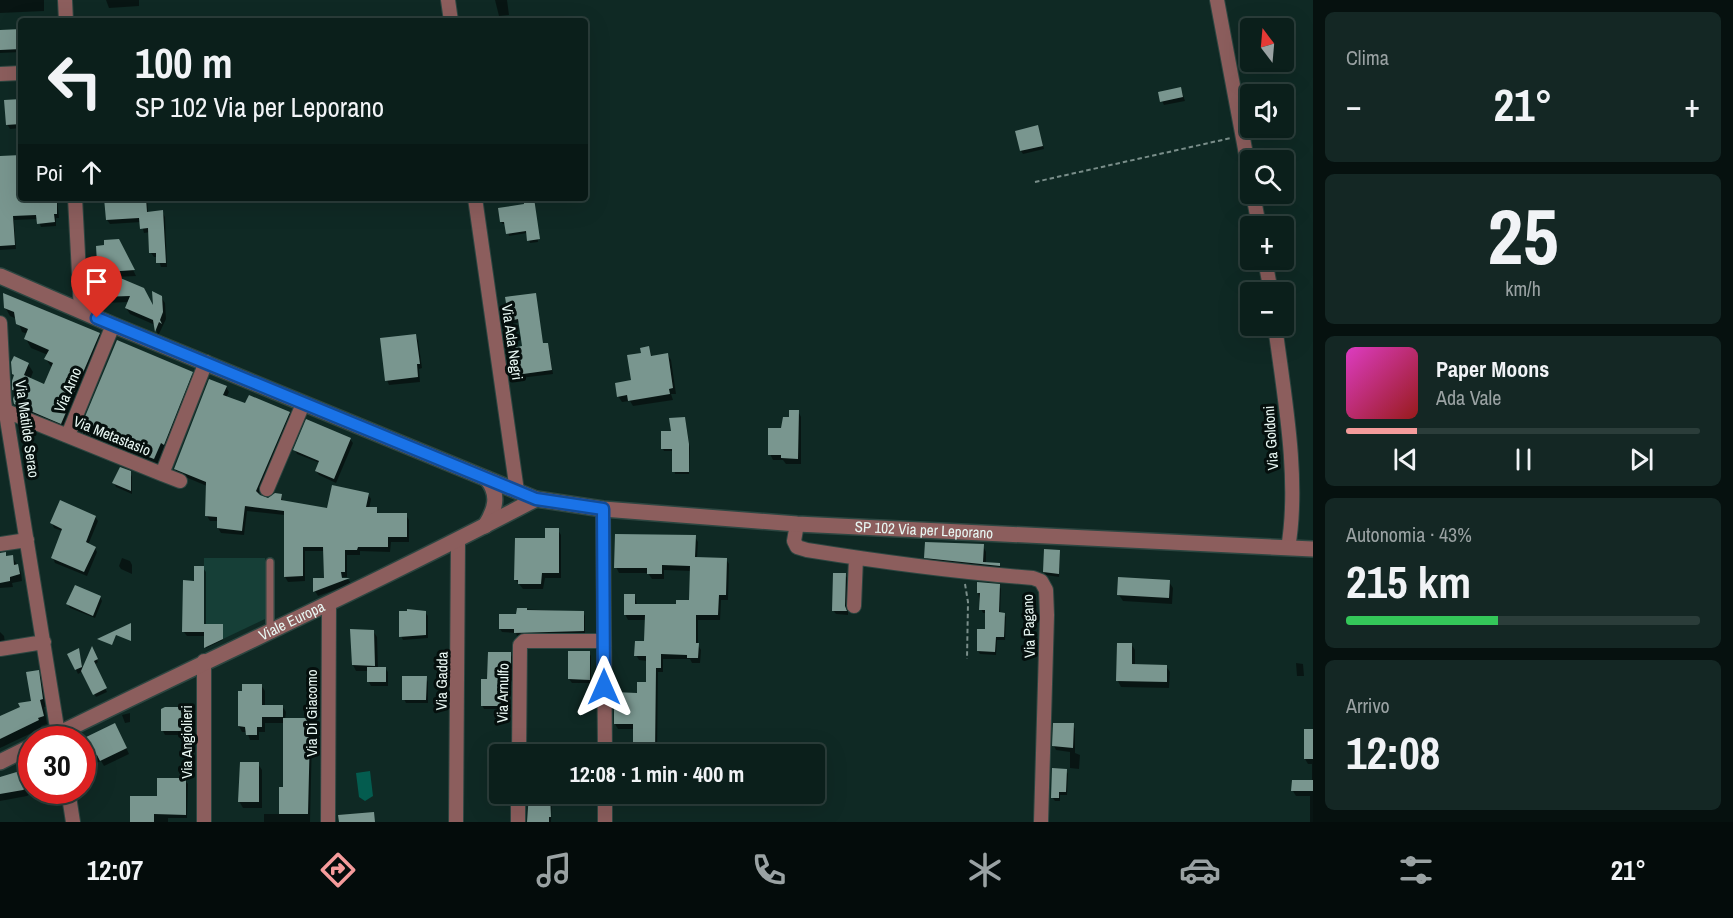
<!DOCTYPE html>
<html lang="it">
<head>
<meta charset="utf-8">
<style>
  :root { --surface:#0b1f1b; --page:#142724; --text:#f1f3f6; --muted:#9aa2a3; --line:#2b3d3a; --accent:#f59b9b }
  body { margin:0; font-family:"Archivo Narrow",sans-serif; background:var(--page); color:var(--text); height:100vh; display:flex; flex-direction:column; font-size:22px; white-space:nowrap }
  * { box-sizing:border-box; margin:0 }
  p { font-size:20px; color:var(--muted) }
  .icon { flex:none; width:33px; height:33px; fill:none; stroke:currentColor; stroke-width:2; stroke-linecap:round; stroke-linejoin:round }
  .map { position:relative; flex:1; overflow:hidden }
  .side { display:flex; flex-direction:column; gap:12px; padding:12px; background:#06110f; width:420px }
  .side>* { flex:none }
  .top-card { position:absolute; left:18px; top:18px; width:570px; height:183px; border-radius:6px; box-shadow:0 6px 24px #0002,0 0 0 2px var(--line); background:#0b1f1b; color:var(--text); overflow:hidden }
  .needle { width:39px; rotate:344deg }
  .fabs { position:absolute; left:1240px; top:18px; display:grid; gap:12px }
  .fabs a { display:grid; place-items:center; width:54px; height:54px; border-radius:6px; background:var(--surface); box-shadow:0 6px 24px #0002,0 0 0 2px var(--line); font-size:30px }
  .speed { position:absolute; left:18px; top:726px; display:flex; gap:12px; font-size:30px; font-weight:700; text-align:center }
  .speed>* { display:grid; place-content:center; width:78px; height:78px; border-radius:50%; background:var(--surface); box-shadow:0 6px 24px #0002,0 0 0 2px var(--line); line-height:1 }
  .speed .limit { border:9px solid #d22; background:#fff; color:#111 }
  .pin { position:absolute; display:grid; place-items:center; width:51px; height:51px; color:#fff; margin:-62px -26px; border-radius:50% 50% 50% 0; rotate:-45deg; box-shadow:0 0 6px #0007 }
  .pin .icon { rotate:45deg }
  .me { position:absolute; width:66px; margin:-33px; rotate:0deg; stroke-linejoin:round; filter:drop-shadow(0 0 4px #0008) }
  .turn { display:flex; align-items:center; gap:21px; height:126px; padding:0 18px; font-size:27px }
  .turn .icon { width:78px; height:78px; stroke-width:2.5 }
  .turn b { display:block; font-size:42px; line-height:51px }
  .then { display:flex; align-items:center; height:57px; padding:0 18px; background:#0003; gap:12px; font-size:22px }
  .big { font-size:45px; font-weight:700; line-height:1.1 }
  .side .widget { flex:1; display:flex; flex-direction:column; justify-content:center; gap:9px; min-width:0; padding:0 21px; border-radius:9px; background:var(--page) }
  .side .dial { align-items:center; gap:0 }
  .dial b { font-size:78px; line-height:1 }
  .song { display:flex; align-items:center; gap:18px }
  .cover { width:72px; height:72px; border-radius:9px; background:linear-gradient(135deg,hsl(310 70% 55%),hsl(0 70% 35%)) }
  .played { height:6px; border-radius:3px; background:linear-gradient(90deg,var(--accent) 20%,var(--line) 20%) }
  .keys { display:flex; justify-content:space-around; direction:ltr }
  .heat { display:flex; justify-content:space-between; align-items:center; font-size:33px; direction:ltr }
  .charge { height:9px; border-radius:4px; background:linear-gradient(90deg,#34c759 43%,var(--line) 0) }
  .trip { position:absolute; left:489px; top:744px; width:336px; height:60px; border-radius:6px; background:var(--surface); box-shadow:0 6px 24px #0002,0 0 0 2px var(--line); font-weight:700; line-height:60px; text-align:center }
  .menu { display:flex; height:96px; justify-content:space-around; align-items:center; background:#040c0b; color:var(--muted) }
  .menu .icon { width:42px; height:42px }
  .menu .on { color:var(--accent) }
  .menu b { font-size:27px; color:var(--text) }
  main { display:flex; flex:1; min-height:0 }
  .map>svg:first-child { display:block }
</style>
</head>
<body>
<main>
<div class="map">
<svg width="1313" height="822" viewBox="0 0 1313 822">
  <rect width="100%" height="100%" fill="#0f2924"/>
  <path fill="#163f37" d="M 204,558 L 265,558 L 265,619 L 204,648 Z"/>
  <path fill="#045c4f" d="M 370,771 L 373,796 L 365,801 L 359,797 L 356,773 Z"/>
  <path fill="#0007" d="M 0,0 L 44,0 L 44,11 L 0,13 Z
    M 106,0 L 139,0 L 139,6 L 109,8 Z
    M 495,0 L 507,0 L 509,15 L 499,16 Z
    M 21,30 L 21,52 L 0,53 L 0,31 Z
    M 1181,89 L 1185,101 L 1164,105 L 1162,101 Z
    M 21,101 L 21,128 L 10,129 L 7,124 Z
    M 1039,130 L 1044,149 L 1023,154 L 1021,151 Z
    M 21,157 L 21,198 L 57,198 L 59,218 L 56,218 L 56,226 L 41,227 L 38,219 L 14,220 L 16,249 L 0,250 L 0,158 Z
    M 106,198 L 147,198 L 148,213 L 162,212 L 165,217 L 167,267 L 161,267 L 158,257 L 154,257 L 151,253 L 150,232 L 144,233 L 141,222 L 110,224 L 107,220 Z
    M 523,198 L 534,198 L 538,242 L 530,243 L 527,233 L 509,236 L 506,224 L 503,224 L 501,222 L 524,205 Z
    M 98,247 L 122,247 L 136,276 L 115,277 L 154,311 L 161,297 L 165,303 L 166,319 L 158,336 L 155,325 L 130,314 L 126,308 L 129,302 L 104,303 L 101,297 Z
    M 535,294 L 543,345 L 547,344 L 549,348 L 553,374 L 520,378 L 514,349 L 524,348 L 520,322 L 512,324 L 510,320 Z
    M 5,307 L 99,334 L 104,343 L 66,431 L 20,413 L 15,404 L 16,394 L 14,390 L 15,377 L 13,374 L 28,364 L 33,372 L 30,380 L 45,386 L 52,368 L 46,359 L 48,355 L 31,348 L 26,339 L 28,334 L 22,332 L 17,319 L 10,316 Z
    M 415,335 L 418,340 L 422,368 L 419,369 L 420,382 L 389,385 L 387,380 Z
    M 649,348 L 652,357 L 668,355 L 671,360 L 676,394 L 671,394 L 673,400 L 633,406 L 630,401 L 622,402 L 618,396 L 633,382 L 642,354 Z
    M 191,373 L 196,381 L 159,467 L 86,439 L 81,431 Z
    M 226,387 L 229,392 L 226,398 L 246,405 L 289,413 L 292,418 L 258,496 L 268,500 L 281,495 L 283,502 L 328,509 L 368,494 L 371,499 L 369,509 L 376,509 L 379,515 L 406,515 L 409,520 L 409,542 L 391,542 L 390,552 L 360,551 L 360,555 L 347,555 L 347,577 L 341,577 L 340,579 L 349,580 L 351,584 L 318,596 L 315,591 L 326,579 L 325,551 L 305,551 L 305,581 L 288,582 L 285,577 L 285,515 L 247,511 L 244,535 L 221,533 L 218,528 L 219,521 L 210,521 L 207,516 L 207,486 L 178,474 L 175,469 Z
    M 798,411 L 801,417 L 801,464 L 786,464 L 783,460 L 773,460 L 770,454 L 782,429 Z
    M 685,418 L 690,448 L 689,474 L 675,474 L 673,451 L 664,451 L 663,449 Z
    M 350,439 L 353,443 L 336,483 L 319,475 L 316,471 L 320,463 L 297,454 L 295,450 Z
    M 130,472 L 132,477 L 132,494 L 116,487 L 114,483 Z
    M 95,517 L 98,521 L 88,545 L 95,548 L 97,552 L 87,576 L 55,563 L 53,558 L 62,531 L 54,528 L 52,523 Z
    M 558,530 L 561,535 L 561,578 L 545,578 L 543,589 L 523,589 L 516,580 L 546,540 Z
    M 695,537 L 698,542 L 697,558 L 726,559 L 729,564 L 728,600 L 721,600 L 720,620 L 698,620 L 698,645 L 701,650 L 700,663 L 692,663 L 690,659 L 663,659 L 663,672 L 658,672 L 657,754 L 634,754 L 635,729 L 618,729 L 615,724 L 647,683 L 647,661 L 639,660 L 636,655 L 646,642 L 646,620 L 628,620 L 625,614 L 635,596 L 637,605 L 677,606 L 690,602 L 691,571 L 664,570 L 664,579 L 652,579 L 648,573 L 619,573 L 616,567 Z
    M 983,546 L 986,552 L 986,564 L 999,564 L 1002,570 L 929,563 L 926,557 Z
    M 1059,551 L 1060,554 L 1059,577 L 1046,575 L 1044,572 Z
    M 12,556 L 21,572 L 22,581 L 12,583 L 13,587 L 0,588 L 0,558 Z
    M 122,558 L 130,561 L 132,565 L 132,574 L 121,569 L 119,566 Z
    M 203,568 L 206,572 L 206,625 L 223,627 L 223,640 L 206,648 L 205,636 L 187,636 L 184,632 L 196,582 Z
    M 845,575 L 848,579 L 848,615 L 836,614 L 833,610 Z
    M 1169,582 L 1173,588 L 1172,604 L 1123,601 L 1119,595 Z
    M 999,586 L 1001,589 L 1000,614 L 1004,614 L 1006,617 L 1005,640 L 997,640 L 996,655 L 980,654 L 978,651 L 986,631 L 987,613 L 983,613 L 981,609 L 978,592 Z
    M 100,597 L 102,601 L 95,618 L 70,608 L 68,604 Z
    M 518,609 L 583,612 L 585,616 L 585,634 L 517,636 L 516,633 L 502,632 L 500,629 L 518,616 Z
    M 425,612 L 428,616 L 428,638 L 403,640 L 401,636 Z
    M 373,631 L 377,637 L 378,668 L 385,668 L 388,672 L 388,686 L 371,686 L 369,682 L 368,671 L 356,671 L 353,665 Z
    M 0,632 L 4,636 L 5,643 L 0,644 Z
    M 1118,644 L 1131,644 L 1135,650 L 1135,666 L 1166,666 L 1170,672 L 1169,688 L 1121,687 L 1118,681 Z
    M 92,649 L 98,662 L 94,665 L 107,692 L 96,697 L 83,671 L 78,674 L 69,655 L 79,650 L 83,670 Z
    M 510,653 L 512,657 L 512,680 L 505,680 L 505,709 L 484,709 L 482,705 L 489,681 Z
    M 589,653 L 591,656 L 591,683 L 572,683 L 569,679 Z
    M 1296,663 L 1303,664 L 1304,676 L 1297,676 Z
    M 38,672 L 42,679 L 47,707 L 44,707 L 47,724 L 41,726 L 42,728 L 0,748 L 0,718 L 33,702 Z
    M 426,678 L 428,682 L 428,703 L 406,703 L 404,699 Z
    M 261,685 L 265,691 L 265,706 L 282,706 L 286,712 L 285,720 L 306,720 L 308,725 L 308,731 L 312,737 L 310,822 L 264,822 L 264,814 L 280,814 L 285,789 L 285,723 L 265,723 L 265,732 L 259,732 L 259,740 L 250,740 L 247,732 L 242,732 L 239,726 Z
    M 188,709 L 190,712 L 190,735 L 165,735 L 163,731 Z
    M 130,713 L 130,722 L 125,723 L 122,715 Z
    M 1073,725 L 1075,729 L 1075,753 L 1080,755 L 1079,769 L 1070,768 L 1070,752 L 1056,750 L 1054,746 Z
    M 118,730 L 129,754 L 104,766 L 101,761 L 93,764 L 82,743 Z
    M 1313,743 L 1313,822 L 1310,822 L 1310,796 L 1296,796 L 1293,791 L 1312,782 L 1312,764 L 1308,764 L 1305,759 Z
    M 557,745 L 559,754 L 534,754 L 534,751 L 542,751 Z
    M 258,764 L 262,770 L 262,808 L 243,808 L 239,801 Z
    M 32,769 L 32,790 L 36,790 L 27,796 L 0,801 L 0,778 Z
    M 1066,770 L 1068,774 L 1067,795 L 1060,795 L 1060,801 L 1055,801 L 1052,797 Z
    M 185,780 L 188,784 L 187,818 L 168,818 L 168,822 L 131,822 L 159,798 Z
    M 530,794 L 552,794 L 551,822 L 528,822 L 530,813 Z"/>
  <path fill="#79968f" d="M 21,29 L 21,49 L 0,50 L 0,30 Z
    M 1181,87 L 1183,97 L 1160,102 L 1158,92 Z
    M 21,99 L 21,124 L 6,125 L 4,100 Z
    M 1038,125 L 1043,146 L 1020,151 L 1015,131 Z
    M 21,155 L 21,198 L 57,198 L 57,214 L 54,214 L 55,222 L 37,224 L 36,215 L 13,216 L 15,245 L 0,246 L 0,156 Z
    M 104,198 L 146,198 L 147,212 L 163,210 L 166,263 L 156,263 L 156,253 L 149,253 L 148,228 L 140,229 L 139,218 L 106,220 Z
    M 523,198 L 534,198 L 540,239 L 527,241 L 526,231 L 506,234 L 504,222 L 500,222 L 498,208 L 524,204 Z
    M 119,239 L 135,270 L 106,272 L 144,288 L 153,305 L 152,291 L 162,296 L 163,312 L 160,320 L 162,324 L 159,322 L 155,332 L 153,320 L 125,308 L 130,296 L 99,297 L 96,246 L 104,245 L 104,240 Z
    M 3,293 L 100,333 L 61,424 L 14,404 L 13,399 L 16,391 L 12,390 L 12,381 L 14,375 L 12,374 L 11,362 L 14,356 L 29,363 L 24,375 L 44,384 L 53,363 L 44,359 L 49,350 L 24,339 L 28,329 L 16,324 L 14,312 L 4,308 Z
    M 536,293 L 543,343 L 548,343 L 552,370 L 516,375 L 512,348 L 522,346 L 518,319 L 509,321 L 505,297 Z
    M 416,334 L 420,364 L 417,364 L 418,377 L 385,381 L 380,338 Z
    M 117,340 L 193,372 L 164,445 L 161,443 L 154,459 L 79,431 Z
    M 649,346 L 651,356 L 668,353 L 673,388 L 669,389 L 670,394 L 628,401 L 627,395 L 617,397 L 615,383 L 631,380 L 627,355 L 641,353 L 640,348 Z
    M 209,379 L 227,386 L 223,395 L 245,403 L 249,395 L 290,412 L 256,491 L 260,495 L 268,498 L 275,493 L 282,494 L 281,500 L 327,508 L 332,485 L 369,493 L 366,507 L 377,507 L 377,513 L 407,513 L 407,537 L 388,537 L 388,547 L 358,547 L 357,550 L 345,550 L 345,572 L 341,572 L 342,578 L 350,578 L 313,592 L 313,578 L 324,578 L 323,547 L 303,547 L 303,576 L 284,577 L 284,511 L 245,506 L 242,531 L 217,528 L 217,517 L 205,516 L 206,482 L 174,469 Z
    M 789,410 L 799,410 L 798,459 L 781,458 L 781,455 L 768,455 L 768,428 L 781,428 L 783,417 L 789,417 Z
    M 685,417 L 689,444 L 689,472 L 672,472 L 672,449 L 661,449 L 661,431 L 671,431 L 669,418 Z
    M 306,419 L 351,438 L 334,479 L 315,471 L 319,461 L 293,450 Z
    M 120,467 L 131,471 L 131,491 L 112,483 Z
    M 60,500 L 96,516 L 86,542 L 96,547 L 84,572 L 51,558 L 62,529 L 50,523 Z
    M 545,528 L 559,528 L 559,573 L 542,573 L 541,584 L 518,584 L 518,580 L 514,580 L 515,538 L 545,538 Z
    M 615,534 L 696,535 L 695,557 L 727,558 L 726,595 L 719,595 L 718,615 L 696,615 L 696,643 L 699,643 L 698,658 L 687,658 L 687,655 L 661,654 L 661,668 L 656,668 L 655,754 L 633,754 L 633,724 L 614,724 L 614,692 L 637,693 L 637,682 L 646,682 L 646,656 L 634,656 L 635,641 L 644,641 L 645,615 L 624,615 L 624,594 L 635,594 L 635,604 L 676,604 L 676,600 L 689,600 L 690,566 L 662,565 L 662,574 L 647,574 L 647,568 L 614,568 Z
    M 925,542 L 984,544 L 983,562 L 1000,563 L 1000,566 L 924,558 Z
    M 1044,549 L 1060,550 L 1059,574 L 1043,572 Z
    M 6,552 L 6,556 L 13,555 L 14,565 L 18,564 L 20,574 L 10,577 L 10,581 L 0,583 L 0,553 Z
    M 194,566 L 204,566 L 204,632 L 182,632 L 183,580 L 194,581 Z
    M 833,573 L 846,573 L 845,606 L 847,611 L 832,611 Z
    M 1118,577 L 1170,580 L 1169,598 L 1117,595 Z
    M 977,582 L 1000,584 L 999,612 L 1005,613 L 1004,637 L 996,637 L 995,652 L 977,651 L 977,629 L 985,629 L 985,610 L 979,610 L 980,593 L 977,593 Z
    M 75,585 L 101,596 L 93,616 L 66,604 Z
    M 517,608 L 527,608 L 527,610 L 584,611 L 584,631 L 514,633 L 514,629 L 499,629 L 499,614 L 516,614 Z
    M 407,609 L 426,611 L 426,635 L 399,637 L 399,611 L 407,611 Z
    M 131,623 L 131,641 L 116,635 L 112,645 L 97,639 Z
    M 204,624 L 223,624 L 223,639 L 204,648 Z
    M 350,629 L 374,630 L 375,666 L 352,665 Z
    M 1117,643 L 1132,643 L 1132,664 L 1167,665 L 1167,682 L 1116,681 Z
    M 92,646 L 98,659 L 94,661 L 107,688 L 93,695 L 81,671 Z
    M 79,648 L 82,667 L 75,670 L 67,654 Z
    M 568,651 L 590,651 L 590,680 L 568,679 Z
    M 488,652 L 511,652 L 511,677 L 504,677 L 504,706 L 481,706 L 481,679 L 487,679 Z
    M 367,667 L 386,667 L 386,682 L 367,682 Z
    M 39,670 L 43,699 L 40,700 L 44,716 L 38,718 L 39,720 L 0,739 L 0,716 L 20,707 L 18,703 L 31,701 L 26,672 Z
    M 402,676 L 427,676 L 426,700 L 402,700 Z
    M 242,684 L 262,684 L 262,705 L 283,705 L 283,717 L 262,717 L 262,727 L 257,727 L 257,735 L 246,735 L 245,727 L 238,726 L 238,691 L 242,691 Z
    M 165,707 L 189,707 L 188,731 L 161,731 L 161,709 Z
    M 283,718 L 307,718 L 306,731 L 310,731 L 308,814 L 279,814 L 279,787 L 283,787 Z
    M 115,723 L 127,748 L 100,761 L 97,755 L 89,759 L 82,747 L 82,740 L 80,740 Z
    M 1053,723 L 1074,723 L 1073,748 L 1052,746 Z
    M 1304,729 L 1313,729 L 1313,759 L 1304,759 Z
    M 541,744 L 558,744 L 558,754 L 541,754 Z
    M 240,762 L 259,762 L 259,802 L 238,802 Z
    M 19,765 L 32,768 L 32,784 L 23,790 L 0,794 L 0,777 L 20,771 Z
    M 1052,768 L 1067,769 L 1066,792 L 1059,792 L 1059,798 L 1051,798 Z
    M 157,778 L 186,778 L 186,815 L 154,814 L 154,822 L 130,822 L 130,796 L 157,796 Z
    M 1292,780 L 1313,780 L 1313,791 L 1291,791 Z
    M 529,794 L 550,794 L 551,817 L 549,817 L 549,822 L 527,822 Z
    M 374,812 L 375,822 L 339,822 L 338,815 Z"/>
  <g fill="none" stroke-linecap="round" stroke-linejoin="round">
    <g stroke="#2d4641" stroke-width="10">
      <path id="service" d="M 270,562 L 270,631"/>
    </g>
    <g stroke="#2d4641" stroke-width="16">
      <path id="minor" d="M 65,0 L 66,21
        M 448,0 L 451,21
        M 1217,0 L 1251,181
        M 0,74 L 21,73
        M 1253,194 L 1259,226
        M 75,198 L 81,311
        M 475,198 L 517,491
        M 1265,260 L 1271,292
        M 0,323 L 4,401 L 59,740
        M 1275,326 C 1284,394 1300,480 1288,548
        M 6,411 L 162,474 L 206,362
        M 68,435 L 113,325
        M 162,474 L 180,481
        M 267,489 L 303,404
        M 603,509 L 605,754
        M 797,524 L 794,541 L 797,547 L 807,550 C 882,562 957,572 1033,578 L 1041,581 L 1046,590 L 1047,615 L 1041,822
        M 0,544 L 27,540
        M 854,606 L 856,558
        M 0,649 L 44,642
        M 519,754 L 520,645 L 524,641 L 604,641
        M 68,790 L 73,822
        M 605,794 L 605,822
        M 204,822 L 204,661
        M 328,822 L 329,604
        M 456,822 L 458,540
        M 518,822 L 518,794"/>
    </g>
    <g stroke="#2d4641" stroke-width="18">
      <g id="tertiary">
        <path id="s1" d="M 0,276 L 113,325 L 536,499 L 603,509 L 797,524 L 1313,549"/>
        <path d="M 485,526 C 495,510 500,495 487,479"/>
        <path id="s2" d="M 46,740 C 209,659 375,584 536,499"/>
        <path d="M 0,762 L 32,746"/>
      </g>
    </g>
    <path stroke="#7a8e8a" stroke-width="2" stroke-dasharray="4.5 3" stroke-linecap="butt" d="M 1035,182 L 1231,138
      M 965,584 L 968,602 L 967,659"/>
    <use href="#service" stroke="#8c5e5d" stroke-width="7"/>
    <use href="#minor" stroke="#8c5e5d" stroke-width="14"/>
    <use href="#tertiary" stroke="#8c5e5d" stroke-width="15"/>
  </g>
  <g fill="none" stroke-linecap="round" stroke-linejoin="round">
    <g stroke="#114b97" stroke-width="15">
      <path id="route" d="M 97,318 L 536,499 L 603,509 L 604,687"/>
    </g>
    <use href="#route" stroke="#1a73e8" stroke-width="10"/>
  </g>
  <g text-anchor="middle" stroke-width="6" stroke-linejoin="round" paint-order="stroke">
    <g font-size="15" fill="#e8f7f3" stroke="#050f0d">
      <text transform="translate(512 342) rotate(82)" y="5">Via Ada Negri</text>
      <text transform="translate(68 390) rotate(-67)" y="5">Via Arno</text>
      <text transform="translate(27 429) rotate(82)" y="5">Via Matilde Serao</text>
      <text transform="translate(112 436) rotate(22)" y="5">Via Metastasio</text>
      <text transform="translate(1271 438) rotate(-94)" y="5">Via Goldoni</text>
      <text dy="5" stroke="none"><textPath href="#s1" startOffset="970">SP 102 Via per Leporano</textPath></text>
      <text dy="5" stroke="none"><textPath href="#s2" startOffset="273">Viale Europa</textPath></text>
      <text transform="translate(1029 626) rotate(-92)" y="5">Via Pagano</text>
      <text transform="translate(442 681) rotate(-89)" y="5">Via Gadda</text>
      <text transform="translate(503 693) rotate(-89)" y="5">Via Arnulfo</text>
      <text transform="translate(312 713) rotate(-90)" y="5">Via Di Giacomo</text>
      <text transform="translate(187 742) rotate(-90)" y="5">Via Angiolieri</text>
    </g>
  </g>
</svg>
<div class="fabs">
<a><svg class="needle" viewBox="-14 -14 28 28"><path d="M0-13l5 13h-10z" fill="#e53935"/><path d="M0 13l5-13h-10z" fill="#9aa2a3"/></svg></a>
<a><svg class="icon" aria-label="sound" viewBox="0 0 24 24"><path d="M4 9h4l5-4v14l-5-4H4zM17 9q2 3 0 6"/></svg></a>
<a><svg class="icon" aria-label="search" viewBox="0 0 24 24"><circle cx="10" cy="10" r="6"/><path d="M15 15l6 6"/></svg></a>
<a>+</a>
<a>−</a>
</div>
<div class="speed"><div class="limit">30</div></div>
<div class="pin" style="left:97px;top:318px;background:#d93025"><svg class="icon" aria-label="arrive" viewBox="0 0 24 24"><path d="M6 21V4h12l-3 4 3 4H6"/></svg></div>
<svg class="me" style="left:604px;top:687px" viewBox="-20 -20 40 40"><path d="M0-17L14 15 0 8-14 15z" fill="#1a73e8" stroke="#fff" stroke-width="4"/></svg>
<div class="trip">12:08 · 1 min · 400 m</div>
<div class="top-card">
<div class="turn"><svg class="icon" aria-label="left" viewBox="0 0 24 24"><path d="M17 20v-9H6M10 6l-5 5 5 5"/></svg><div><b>100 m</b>SP 102 Via per Leporano</div></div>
<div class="then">Poi<svg class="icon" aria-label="ahead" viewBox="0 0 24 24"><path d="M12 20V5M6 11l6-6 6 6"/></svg></div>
</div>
</div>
<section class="side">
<div class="widget"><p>Clima</p>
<div class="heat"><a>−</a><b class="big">21°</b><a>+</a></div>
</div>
<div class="widget dial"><b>25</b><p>km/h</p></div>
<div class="widget">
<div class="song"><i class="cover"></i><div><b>Paper Moons</b><p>Ada Vale</p></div></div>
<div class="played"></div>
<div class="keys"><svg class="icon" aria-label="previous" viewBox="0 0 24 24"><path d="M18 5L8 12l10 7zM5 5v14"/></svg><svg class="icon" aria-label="pause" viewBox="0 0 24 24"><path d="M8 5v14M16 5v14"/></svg><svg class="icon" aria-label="next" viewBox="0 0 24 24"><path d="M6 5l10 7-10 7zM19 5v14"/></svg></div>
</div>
<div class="widget"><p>Autonomia · 43%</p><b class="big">215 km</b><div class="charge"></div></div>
<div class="widget"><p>Arrivo</p><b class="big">12:08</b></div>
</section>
</main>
<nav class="menu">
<b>12:07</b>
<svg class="icon on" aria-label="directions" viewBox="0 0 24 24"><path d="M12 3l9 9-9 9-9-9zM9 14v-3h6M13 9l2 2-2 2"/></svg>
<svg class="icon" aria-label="music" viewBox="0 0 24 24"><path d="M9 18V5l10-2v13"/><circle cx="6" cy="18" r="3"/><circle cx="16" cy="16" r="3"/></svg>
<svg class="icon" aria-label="phone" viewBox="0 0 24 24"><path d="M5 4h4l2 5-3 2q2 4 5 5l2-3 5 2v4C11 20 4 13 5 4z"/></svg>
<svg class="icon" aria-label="climate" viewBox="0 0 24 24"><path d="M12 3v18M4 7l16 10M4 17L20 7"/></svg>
<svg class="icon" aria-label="car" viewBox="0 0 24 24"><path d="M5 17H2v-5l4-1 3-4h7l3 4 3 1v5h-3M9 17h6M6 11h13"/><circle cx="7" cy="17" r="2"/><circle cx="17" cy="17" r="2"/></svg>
<svg class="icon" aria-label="filters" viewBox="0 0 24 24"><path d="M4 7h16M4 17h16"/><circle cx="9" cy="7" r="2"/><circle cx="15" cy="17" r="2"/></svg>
<b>21°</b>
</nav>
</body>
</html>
